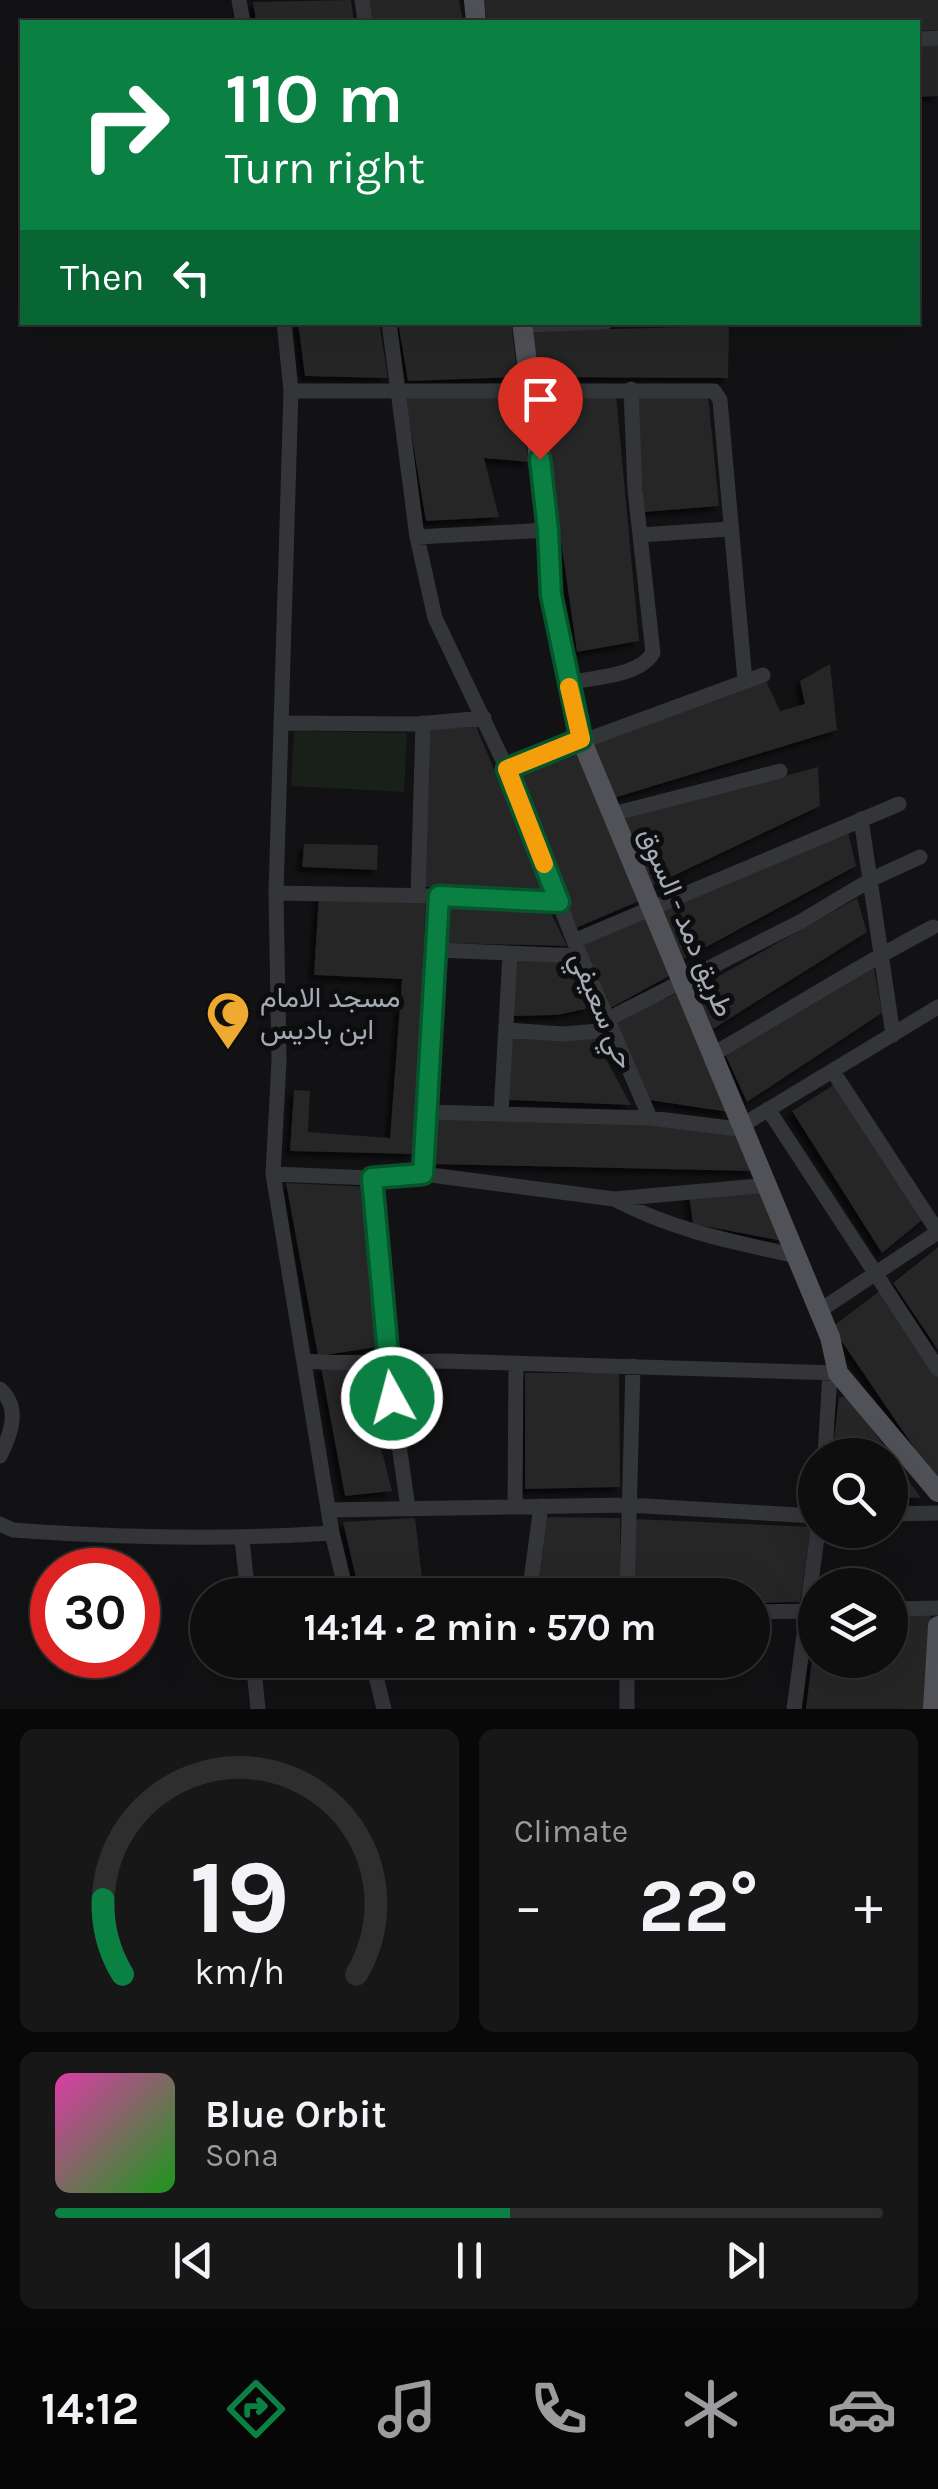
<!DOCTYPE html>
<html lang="en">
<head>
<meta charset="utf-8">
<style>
  :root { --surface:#0e0e0f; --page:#171718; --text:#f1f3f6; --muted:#9b9c9e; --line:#2e2e2f; --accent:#0b8043 }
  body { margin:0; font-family:Karla,Vazirmatn,sans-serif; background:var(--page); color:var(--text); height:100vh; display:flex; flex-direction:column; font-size:38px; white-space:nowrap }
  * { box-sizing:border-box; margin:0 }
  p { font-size:32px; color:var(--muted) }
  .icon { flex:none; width:55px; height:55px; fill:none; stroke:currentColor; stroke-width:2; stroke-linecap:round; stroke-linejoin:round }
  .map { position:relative; height:1709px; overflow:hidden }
  .side { display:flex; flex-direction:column; gap:20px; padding:20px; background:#080808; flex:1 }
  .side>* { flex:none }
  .banner { position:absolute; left:20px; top:20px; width:900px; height:305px; border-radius:0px; box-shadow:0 10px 40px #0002,0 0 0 2px var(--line); background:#0b8043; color:#fff; overflow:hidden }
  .tools { position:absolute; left:798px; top:1438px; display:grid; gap:20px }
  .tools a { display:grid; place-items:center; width:110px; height:110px; border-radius:50%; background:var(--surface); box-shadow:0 10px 40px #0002,0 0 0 2px var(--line); font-size:50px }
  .speed { position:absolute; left:30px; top:1548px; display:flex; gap:20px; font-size:50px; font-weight:700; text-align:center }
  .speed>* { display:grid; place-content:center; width:130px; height:130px; border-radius:50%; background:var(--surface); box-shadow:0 10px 40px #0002,0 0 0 2px var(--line); line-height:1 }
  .speed .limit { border:15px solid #d22; background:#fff; color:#111 }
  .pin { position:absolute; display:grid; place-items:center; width:85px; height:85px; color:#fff; margin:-102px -42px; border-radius:50% 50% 50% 0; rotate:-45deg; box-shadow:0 0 10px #0007 }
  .pin .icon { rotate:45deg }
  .me { position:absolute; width:110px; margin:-55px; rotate:353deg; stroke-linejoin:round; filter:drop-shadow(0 0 8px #0008) }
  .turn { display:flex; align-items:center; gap:35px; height:210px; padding:0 40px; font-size:45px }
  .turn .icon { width:130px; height:130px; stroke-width:2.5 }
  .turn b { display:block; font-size:70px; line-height:85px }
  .then { display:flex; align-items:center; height:95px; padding:0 40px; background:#0003; gap:20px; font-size:38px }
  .big { font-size:75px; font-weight:700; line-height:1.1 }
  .side .widget { flex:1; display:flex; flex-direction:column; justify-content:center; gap:15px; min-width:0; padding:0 35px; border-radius:15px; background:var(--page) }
  .side .dial { align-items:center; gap:0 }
  .dial svg { height:260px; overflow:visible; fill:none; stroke:var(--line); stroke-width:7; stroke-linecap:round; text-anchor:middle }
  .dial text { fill:var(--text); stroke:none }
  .song { display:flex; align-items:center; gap:30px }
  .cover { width:120px; height:120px; border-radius:15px; background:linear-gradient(135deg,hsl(320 70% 55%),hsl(120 70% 35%)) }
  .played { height:10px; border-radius:5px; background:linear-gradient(90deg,var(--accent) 55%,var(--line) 55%) }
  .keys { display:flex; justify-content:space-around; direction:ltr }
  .heat { display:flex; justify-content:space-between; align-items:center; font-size:55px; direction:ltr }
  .side .tiles { flex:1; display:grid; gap:20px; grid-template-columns:1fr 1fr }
  .widget:last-child { grid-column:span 2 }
  .trip { position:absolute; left:190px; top:1578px; width:580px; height:100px; border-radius:50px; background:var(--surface); box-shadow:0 10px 40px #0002,0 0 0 2px var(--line); font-weight:700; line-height:100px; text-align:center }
  .menu { display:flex; height:160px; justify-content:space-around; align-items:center; background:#060606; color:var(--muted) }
  .menu .icon { width:70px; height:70px }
  .menu .active { color:var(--accent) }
  .menu b { font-size:45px; color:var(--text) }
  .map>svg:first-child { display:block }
</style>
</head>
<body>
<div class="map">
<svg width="938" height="1709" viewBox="0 0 938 1709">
  <defs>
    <filter id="shadow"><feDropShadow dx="-5" dy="5" stdDeviation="2.5" flood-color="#0009"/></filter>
  </defs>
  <rect width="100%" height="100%" fill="#121214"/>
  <path fill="#191f19" d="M 294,731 L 407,733 L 404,792 L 291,786 Z"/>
  <path fill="#252528" filter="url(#shadow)" d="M 351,0 L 354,22 L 256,22 L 253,2 Z
    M 368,0 L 459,0 L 463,22 L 372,22 Z
    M 484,0 L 938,0 L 938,30 L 918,31 L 918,22 L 487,22 Z
    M 938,44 L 938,96 L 918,97 L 918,45 Z
    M 298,322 L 379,322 L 388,378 L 305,376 Z
    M 398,322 L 511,322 L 518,377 L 408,381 Z
    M 729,326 L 728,378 L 538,377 L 533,331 Z
    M 518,392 L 529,462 L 484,458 L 499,517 L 426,521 L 405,397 Z
    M 540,395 L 616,395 L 639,641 L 577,652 Z
    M 708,395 L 719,506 L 644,512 L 637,397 Z
    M 830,664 L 837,730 L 614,798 L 591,744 L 766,681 L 780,711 L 805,704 L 800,681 Z
    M 476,726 L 545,892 L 425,887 L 429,728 Z
    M 574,748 L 639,901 L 576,928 L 515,774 Z
    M 818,767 L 820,806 L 652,886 L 624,819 Z
    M 848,832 L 856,866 L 684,959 L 661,909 Z
    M 304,844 L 378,845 L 377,870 L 302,867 Z
    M 319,894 L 426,895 L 414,1154 L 290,1151 L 294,1090 L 310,1091 L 308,1132 L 390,1138 L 402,979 L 314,975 Z
    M 857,898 L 867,932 L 713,1029 L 696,989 Z
    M 445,902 L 548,907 L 567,946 L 443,943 Z
    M 647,916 L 671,975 L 609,1009 L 582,944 Z
    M 515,959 L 572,961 L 589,1008 L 557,1015 L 512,1016 Z
    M 874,968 L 882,1013 L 747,1102 L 725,1054 Z
    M 678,993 L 729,1112 L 649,1100 L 615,1022 Z
    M 511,1036 L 595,1039 L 631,1105 L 508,1100 Z
    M 845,1078 L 932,1212 L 882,1253 L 792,1111 Z
    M 427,1117 L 649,1125 L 737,1136 L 754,1171 L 429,1164 Z
    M 286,1183 L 370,1187 L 378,1347 L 318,1356 Z
    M 762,1191 L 783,1241 L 693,1224 L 689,1195 Z
    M 938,1247 L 938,1350 L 893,1283 Z
    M 882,1289 L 938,1374 L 938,1483 L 832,1327 Z
    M 360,1365 L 392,1491 L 345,1496 L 321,1367 Z
    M 525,1373 L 619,1373 L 620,1487 L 525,1489 Z
    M 839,1397 L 850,1398 L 921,1498 L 890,1497 L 890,1455 L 832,1455 Z
    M 545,1517 L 620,1518 L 621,1595 L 536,1595 Z
    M 415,1518 L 424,1595 L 360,1595 L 343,1522 Z
    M 635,1519 L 811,1527 L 800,1602 L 752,1603 L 752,1595 L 633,1595 Z
    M 931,1614 L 925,1709 L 806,1709 L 813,1651 L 815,1660 L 890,1660 L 890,1615 Z"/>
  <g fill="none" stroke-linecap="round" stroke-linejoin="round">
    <path stroke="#343539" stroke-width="15" d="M 239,0 L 243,22
      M 362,0 L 365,22
      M 918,39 L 938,38
      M 284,322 L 291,391 L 276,893 L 279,1061 L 273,1174 L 332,1533 L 347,1595
      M 389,322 L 417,537 L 435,618 L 507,769 L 574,941 L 650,1118
      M 523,325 L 606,322
      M 291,391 L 714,391 L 720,400 L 745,681
      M 640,535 L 729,529
      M 417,537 L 548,530
      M 568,683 C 594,677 638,677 653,653 L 635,490 L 631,389
      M 283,723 L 417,724 L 484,718
      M 507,769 L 763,675
      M 613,814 L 780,771
      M 861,819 L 893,1035
      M 276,893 L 439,896 L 559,902
      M 418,895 L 423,723
      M 574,941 L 899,804
      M 436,950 L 580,956
      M 606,1020 L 800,922 L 872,879 L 920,857
      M 506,1030 L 563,1034 L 611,1030
      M 713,1054 C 787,1012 858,966 933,927
      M 834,1073 L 938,1232
      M 768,1109 L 938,1369
      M 428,1112 L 650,1118 L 746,1130
      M 501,1114 L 510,954
      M 744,1124 L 938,1007
      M 273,1174 L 372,1178 L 423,1174 L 614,1199 L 769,1185
      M 423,1174 L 439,896
      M 372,1178 L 384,1283 L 387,1361 L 408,1508
      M 614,1199 C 672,1230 733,1242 797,1256
      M 819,1311 L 938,1232
      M 306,1361 C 352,1365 398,1361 445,1361 L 838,1373
      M 0,1389 C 21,1408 11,1434 0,1456
      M 825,1455 L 830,1373
      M 515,1507 L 516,1363
      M 328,1510 L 628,1505 L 815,1516
      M 890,1514 L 938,1513
      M 0,1524 L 13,1530 C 121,1538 225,1540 332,1533
      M 242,1539 L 248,1595
      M 529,1595 L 541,1506
      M 627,1595 L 633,1366
      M 890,1609 L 938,1608
      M 752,1612 L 815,1611
      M 253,1660 L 258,1709
      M 372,1660 L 384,1709
      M 627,1709 L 627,1660
      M 794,1709 L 818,1530"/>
    <path stroke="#505258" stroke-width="20" d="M 474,0 L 476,22
      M 522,322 L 548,530 L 551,595 L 581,739 L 830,1337 L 838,1373 L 938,1492
      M 933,1709 L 938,1626"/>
  </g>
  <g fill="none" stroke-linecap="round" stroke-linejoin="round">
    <g stroke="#07532c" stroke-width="25">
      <path id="route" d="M 392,1398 L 372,1178 L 423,1174 L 439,896 L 559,902 L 507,769 L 581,739 L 551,595 L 548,530 L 540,459"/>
    </g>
    <use href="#route" stroke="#0b8043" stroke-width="18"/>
    <path stroke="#f59e0b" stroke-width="18" d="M 544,864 L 507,769 L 581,739 L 569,687"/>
  </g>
  <defs>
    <g id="mosque-pin" transform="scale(2.25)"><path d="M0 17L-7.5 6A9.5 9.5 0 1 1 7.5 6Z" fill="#eea931" stroke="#0d0d0f"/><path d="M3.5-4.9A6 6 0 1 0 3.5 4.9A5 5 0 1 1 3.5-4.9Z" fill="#111"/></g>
  </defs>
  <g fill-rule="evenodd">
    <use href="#mosque-pin" x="228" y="1013"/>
  </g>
  <g text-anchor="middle" stroke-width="10" stroke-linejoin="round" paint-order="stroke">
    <g font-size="28" fill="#a4aab4" stroke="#0d0d0f">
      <text transform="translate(687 922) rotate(67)" y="10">طريق دمد - السوق</text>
      <text transform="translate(603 1010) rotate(67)" y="10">حي سعيفي</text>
    </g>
    <g font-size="28" fill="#a4aab4" stroke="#0d0d0f" text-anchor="start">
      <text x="260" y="1007">مسجد الامام<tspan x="260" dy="32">ابن باديس</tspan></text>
    </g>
  </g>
</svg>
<div class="tools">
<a><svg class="icon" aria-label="search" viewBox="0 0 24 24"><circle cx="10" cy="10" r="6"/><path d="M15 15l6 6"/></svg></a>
<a><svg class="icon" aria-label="layers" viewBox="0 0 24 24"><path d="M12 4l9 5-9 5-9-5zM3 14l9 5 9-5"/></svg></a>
</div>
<div class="speed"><div class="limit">30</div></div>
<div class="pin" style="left:540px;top:459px;background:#d93025"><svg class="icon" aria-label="arrive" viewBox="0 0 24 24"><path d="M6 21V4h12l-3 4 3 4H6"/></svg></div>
<svg class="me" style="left:392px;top:1398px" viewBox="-20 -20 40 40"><circle r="17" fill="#0b8043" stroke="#fff" stroke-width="3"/><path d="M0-11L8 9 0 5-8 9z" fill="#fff"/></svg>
<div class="trip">14:14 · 2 min · 570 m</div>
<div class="banner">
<div class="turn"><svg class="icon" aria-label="right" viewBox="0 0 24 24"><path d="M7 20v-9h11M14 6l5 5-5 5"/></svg><div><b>110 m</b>Turn right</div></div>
<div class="then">Then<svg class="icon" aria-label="left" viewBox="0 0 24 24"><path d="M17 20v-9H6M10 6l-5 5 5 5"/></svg></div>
</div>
</div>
<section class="side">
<div class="tiles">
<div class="widget dial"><svg viewBox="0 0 100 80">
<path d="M14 69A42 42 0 1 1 86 69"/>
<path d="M14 69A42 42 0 0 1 8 46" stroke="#0b8043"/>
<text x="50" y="56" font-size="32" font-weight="700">19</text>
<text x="50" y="72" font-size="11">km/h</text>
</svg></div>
<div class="widget"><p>Climate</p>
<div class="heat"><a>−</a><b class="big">22°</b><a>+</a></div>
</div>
<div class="widget">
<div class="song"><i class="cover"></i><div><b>Blue Orbit</b><p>Sona</p></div></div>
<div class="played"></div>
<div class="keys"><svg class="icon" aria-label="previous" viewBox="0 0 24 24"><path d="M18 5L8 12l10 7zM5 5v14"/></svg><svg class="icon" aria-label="pause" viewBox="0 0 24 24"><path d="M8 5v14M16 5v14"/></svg><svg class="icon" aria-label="next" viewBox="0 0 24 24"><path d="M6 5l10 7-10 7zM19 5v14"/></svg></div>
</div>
</div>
</section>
<nav class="menu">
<b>14:12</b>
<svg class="icon active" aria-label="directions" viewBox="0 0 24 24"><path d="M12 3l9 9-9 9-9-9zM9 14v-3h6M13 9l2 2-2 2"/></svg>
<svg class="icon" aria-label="music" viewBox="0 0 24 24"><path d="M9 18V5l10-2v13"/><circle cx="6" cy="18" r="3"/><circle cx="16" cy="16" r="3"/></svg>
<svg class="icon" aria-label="phone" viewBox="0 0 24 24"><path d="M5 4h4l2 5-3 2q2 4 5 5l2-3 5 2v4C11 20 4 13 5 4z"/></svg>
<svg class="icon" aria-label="climate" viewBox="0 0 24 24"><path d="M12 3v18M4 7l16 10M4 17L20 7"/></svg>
<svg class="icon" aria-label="car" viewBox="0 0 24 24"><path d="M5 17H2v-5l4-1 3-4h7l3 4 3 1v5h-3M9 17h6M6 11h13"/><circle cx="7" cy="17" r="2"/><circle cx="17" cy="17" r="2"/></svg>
</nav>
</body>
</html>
